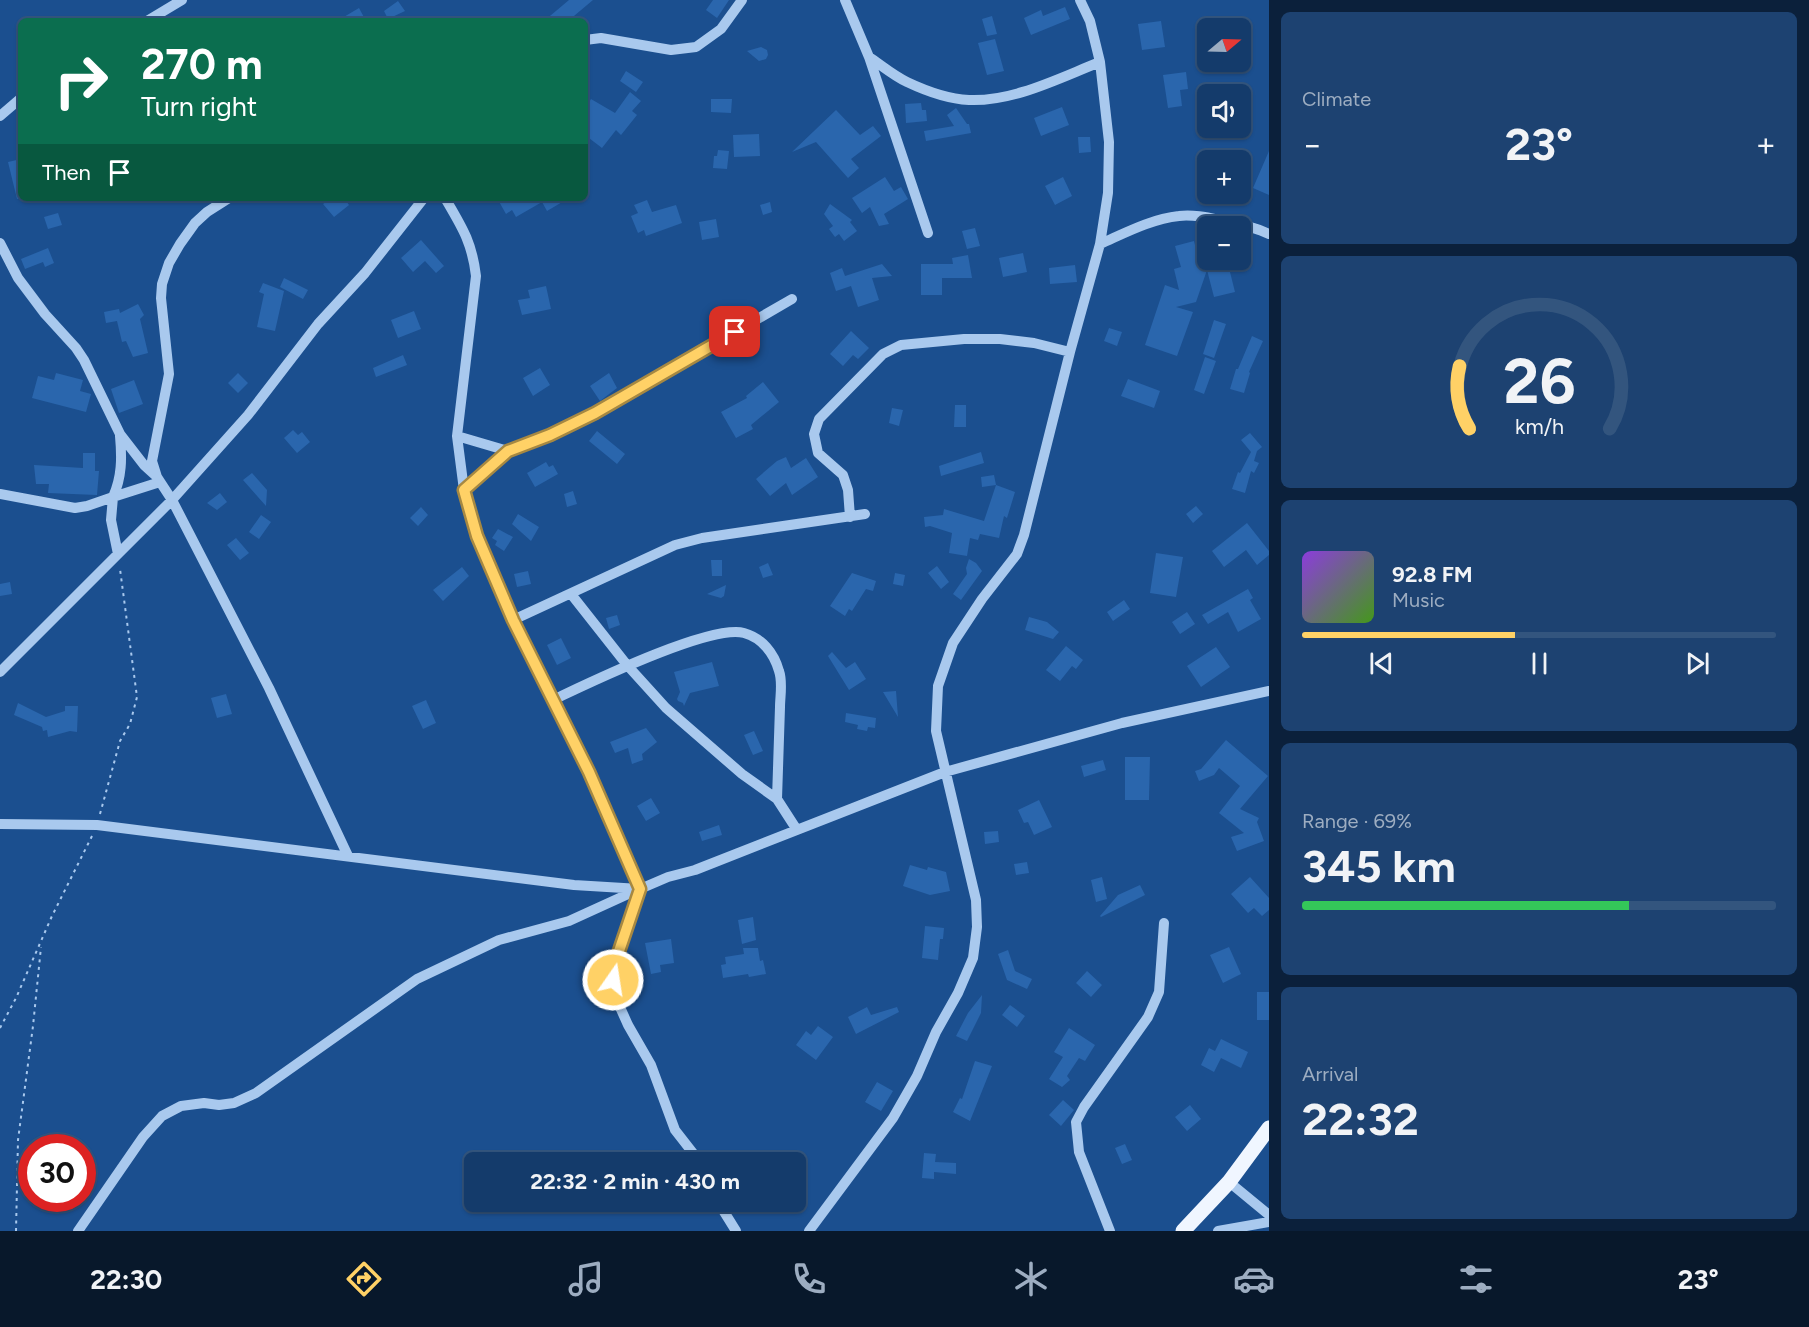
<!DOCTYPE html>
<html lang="en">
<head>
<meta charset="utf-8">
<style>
  :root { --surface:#143b6b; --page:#1d4271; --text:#f1f3f6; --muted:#9dadc1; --line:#33557e; --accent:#ffd166 }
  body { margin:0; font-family:Figtree,sans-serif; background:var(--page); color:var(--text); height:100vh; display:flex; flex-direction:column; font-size:22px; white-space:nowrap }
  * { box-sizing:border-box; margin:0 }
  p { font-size:20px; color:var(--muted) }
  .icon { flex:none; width:33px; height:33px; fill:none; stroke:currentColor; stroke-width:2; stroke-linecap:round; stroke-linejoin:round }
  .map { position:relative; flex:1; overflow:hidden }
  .sheet { display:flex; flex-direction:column; gap:12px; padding:12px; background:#0b203b; width:540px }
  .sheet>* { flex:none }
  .top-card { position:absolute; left:18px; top:18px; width:570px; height:183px; border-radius:9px; box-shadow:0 2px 4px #0004,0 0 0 2px var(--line); background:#0b6e4f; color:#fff; overflow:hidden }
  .needle { width:39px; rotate:71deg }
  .tools { position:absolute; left:1197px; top:18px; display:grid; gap:12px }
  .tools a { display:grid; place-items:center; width:54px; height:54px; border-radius:9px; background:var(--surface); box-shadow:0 2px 4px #0004,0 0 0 2px var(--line); font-size:30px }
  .speed { position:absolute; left:18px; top:1134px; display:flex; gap:12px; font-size:30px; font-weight:700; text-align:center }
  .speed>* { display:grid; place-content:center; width:78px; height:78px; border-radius:50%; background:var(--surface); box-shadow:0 2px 4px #0004,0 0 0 2px var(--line); line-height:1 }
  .speed .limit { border:9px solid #d22; background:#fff; color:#111 }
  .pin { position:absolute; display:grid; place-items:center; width:51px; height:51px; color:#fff; margin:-26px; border-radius:12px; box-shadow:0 3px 9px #0006 }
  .me { position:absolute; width:66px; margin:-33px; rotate:13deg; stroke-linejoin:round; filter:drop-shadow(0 0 4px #0008) }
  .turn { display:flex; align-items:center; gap:21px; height:126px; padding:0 24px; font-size:27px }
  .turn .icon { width:78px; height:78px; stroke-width:2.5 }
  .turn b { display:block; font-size:42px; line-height:51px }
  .then { display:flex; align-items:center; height:57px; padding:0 24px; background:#0003; gap:12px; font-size:22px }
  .big { font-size:45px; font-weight:700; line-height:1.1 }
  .sheet .card { flex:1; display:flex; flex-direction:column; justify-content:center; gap:9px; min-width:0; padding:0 21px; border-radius:9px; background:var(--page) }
  .sheet .dial { align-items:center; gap:0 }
  .dial svg { height:156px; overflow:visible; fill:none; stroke:var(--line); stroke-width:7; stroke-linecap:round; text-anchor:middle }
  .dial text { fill:var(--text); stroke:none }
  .song { display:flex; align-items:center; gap:18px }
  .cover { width:72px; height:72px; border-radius:9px; background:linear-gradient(135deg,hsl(270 70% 55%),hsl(100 70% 35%)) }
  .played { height:6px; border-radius:3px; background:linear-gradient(90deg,var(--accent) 45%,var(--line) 45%) }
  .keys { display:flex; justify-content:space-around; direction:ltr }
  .heat { display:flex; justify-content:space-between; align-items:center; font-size:33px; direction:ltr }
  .charge { height:9px; border-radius:4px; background:linear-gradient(90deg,#34c759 69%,var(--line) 0) }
  .trip { position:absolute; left:464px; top:1152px; width:342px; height:60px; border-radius:9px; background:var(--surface); box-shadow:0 2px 4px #0004,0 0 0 2px var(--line); font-weight:700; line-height:60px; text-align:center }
  .tabs { display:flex; height:96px; justify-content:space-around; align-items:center; background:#08182b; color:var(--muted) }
  .tabs .icon { width:42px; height:42px }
  .tabs .active { color:var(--accent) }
  .tabs b { font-size:27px; color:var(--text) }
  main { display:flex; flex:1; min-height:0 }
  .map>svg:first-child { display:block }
</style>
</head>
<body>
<main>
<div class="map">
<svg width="1269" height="1231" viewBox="0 0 1269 1231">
  <rect width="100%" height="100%" fill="#1b4f8f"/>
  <path fill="#2a66ad" d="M 569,0 L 593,0 L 568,21 L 544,21 Z
    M 713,0 L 729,0 L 717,18 L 706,10 Z
    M 398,1 L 405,11 L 388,19 L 384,11 Z
    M 1065,7 L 1070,19 L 1031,35 L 1024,18 L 1041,10 L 1043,16 Z
    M 359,8 L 366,21 L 337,21 Z
    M 992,16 L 997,34 L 987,36 L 982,19 Z
    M 1161,21 L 1165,47 L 1142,50 L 1138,24 Z
    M 995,39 L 1004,71 L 987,75 L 978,43 Z
    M 761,47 L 767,50 L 768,55 L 766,59 L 759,61 L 747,51 Z
    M 626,71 L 643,82 L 636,92 L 620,81 Z
    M 1186,72 L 1188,89 L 1180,90 L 1182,106 L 1168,108 L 1163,75 Z
    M 630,92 L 641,101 L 632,111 L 637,115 L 621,135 L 616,130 L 602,148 L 585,135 L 585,109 L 591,99 L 615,113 Z
    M 711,99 L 732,99 L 731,113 L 711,112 Z
    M 921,103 L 922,110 L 926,110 L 927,121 L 906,123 L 905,104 Z
    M 1062,107 L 1069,125 L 1041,136 L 1034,118 Z
    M 956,108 L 967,124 L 969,124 L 971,133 L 926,141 L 924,131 L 954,126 L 947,115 Z
    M 836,110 L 860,135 L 873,126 L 881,136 L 851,159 L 859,168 L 848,178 L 816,142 L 792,152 Z
    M 759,134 L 760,156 L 734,157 L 733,135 Z
    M 1078,137 L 1090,137 L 1091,152 L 1079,153 Z
    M 718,150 L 729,151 L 727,169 L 713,168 L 714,156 L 717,156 Z
    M 1269,151 L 1269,195 L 1253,188 Z
    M 21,159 L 21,198 L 17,199 L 8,162 Z
    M 885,177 L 894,191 L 901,187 L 908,199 L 884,214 L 889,224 L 879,226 L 870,207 L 862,213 L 852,198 Z
    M 1063,177 L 1072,196 L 1055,205 L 1045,186 Z
    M 331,198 L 344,198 L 349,205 L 334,217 L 323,204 Z
    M 497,198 L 569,198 L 547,211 L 542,202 L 516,217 L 512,210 L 506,214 Z
    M 647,200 L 652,212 L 676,205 L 682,223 L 646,236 L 644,230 L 638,233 L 631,216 L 638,213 L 634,205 Z
    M 770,202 L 772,212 L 763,215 L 760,205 Z
    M 830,204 L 852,220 L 850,222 L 857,231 L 844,241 L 839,234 L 835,237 L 829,229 L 833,226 L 824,214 Z
    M 58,213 L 62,225 L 48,229 L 44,217 Z
    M 716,219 L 719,237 L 702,240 L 699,222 Z
    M 975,228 L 980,246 L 967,249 L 962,231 Z
    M 421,240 L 444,266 L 436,273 L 425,261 L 413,272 L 401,258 Z
    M 1194,241 L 1200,265 L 1227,260 L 1235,292 L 1214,297 L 1207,270 L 1196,302 L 1176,307 L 1193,312 L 1177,356 L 1145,345 L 1165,285 L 1179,290 L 1174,269 L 1181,267 L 1175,246 Z
    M 48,248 L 54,263 L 45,267 L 43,262 L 25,269 L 21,259 Z
    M 1023,253 L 1027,272 L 1003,277 L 999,258 Z
    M 968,255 L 972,278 L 942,278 L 942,295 L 921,295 L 921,264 L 953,264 L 952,258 Z
    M 882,264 L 892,276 L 872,278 L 879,300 L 858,307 L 851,286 L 836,291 L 830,273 L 842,268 L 845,276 Z
    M 1075,265 L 1077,282 L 1050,284 L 1049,268 Z
    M 284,278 L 308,290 L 303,299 L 280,287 Z
    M 263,283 L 284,291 L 275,331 L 257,327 L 264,294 L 259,292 Z
    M 546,286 L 551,309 L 522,315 L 518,300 L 530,298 L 528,290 Z
    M 138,304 L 144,315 L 140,319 L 148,353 L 133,357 L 126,341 L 122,342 L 117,321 L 106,323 L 104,312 L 119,309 L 120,313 Z
    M 414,311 L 421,329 L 398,338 L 391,320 Z
    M 1214,320 L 1226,324 L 1214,358 L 1203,354 Z
    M 1109,328 L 1122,332 L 1117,346 L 1104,341 Z
    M 851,331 L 869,348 L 858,359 L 853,355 L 843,366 L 830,354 Z
    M 1252,336 L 1263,341 L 1249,372 L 1250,373 L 1244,393 L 1230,389 L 1236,369 L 1238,369 Z
    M 403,355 L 407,365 L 376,377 L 373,368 Z
    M 1205,357 L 1216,361 L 1204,394 L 1194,390 Z
    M 540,368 L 550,385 L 533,396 L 523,378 Z
    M 56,373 L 83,380 L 80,391 L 91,394 L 86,412 L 32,398 L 38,376 L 54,380 Z
    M 238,373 L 248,383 L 238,393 L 228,383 Z
    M 609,373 L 617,388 L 600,401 L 590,386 Z
    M 1128,379 L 1160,391 L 1154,408 L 1121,396 Z
    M 134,380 L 143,404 L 119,413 L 111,389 Z
    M 763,382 L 779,402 L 751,425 L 753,429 L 736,438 L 721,412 L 747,398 L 746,396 Z
    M 955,405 L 966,405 L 966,427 L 954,427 Z
    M 892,408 L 903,410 L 899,426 L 889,423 Z
    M 293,430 L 298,435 L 302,432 L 310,442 L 297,453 L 284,438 Z
    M 597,431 L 625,454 L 617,464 L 589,441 Z
    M 1250,433 L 1262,447 L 1257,451 L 1254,461 L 1259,463 L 1254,473 L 1251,471 L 1245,493 L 1232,489 L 1238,472 L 1240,473 L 1251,452 L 1241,440 Z
    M 981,452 L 984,463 L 941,476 L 939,466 Z
    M 83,453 L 95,453 L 95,471 L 99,471 L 97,495 L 48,493 L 49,484 L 36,484 L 34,465 L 83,468 Z
    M 786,457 L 791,468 L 806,458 L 818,477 L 792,495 L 786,483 L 770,496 L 756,479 L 777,461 Z
    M 546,462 L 549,467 L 553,465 L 558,474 L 535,487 L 527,473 Z
    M 252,473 L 267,490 L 266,506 L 243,480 Z
    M 994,475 L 996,485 L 1015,492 L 1007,518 L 1004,516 L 999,538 L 980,534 L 978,540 L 970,538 L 967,556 L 949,553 L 952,533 L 930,526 L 925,527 L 924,517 L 943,515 L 944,509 L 984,521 L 996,485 L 982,487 L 981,477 Z
    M 573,491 L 577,504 L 567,507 L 564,494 Z
    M 220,493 L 227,502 L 217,510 L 207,503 Z
    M 1196,506 L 1203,514 L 1193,523 L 1186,514 Z
    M 421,507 L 428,515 L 418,526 L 410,518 Z
    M 518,514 L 539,527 L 531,541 L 512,524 Z
    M 261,515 L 271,522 L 259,539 L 249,532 Z
    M 1247,523 L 1269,551 L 1269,555 L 1257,565 L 1246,550 L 1224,567 L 1212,551 Z
    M 498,529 L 513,537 L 504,551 L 495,545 L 497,541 L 492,538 Z
    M 236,538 L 249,553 L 240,560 L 227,545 Z
    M 1156,553 L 1183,557 L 1176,597 L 1150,593 Z
    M 969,559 L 976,563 L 982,571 L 961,600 L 953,594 L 967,574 L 966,568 Z
    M 711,560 L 722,560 L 722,576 L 712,576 Z
    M 768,563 L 773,575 L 763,578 L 759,567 Z
    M 937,566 L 949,582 L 941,589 L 928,573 Z
    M 462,567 L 469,576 L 443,601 L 433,590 Z
    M 528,571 L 531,584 L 517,587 L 514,574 Z
    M 852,573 L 876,581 L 873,591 L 866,589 L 852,611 L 849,609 L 845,616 L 830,606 Z
    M 895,573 L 905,575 L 903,586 L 893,584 Z
    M 10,582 L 12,594 L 0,596 L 0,584 Z
    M 726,585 L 724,596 L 721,598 L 707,594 Z
    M 1248,589 L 1253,598 L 1250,600 L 1261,619 L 1238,632 L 1228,612 L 1208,624 L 1202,615 Z
    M 1124,600 L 1130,609 L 1113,621 L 1107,612 Z
    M 1187,612 L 1195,624 L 1180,634 L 1172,622 Z
    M 617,615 L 620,625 L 609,629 L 606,618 Z
    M 1029,617 L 1047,622 L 1059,632 L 1053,639 L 1025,630 Z
    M 561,638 L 571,658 L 557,665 L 547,645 Z
    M 1066,646 L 1083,660 L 1076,669 L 1072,666 L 1060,681 L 1046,670 Z
    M 1216,647 L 1230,667 L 1201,687 L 1187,666 Z
    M 832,652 L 846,668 L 855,662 L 866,679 L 849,690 L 828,656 Z
    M 712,662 L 719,686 L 690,693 L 684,706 L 683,703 L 678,701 L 677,699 L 680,692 L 674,672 Z
    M 896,691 L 898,717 L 883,692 Z
    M 226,694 L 232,714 L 217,718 L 211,698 Z
    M 426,700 L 436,723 L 423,729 L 412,706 Z
    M 18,703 L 46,717 L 65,711 L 65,706 L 78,706 L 77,732 L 70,731 L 48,737 L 47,730 L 43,731 L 42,727 L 14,715 Z
    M 846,713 L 876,718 L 875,728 L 868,727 L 867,731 L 857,729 L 858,725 L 845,722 Z
    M 646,728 L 657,742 L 642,754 L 643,760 L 632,764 L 628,748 L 615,753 L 610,742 Z
    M 754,731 L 763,751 L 753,755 L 744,735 Z
    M 1226,740 L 1268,776 L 1240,809 L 1259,818 L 1257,822 L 1264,841 L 1237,851 L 1231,837 L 1244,833 L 1219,813 L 1240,786 L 1219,768 L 1214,775 L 1199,781 L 1195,771 L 1201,769 Z
    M 1125,757 L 1150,757 L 1149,800 L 1125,800 Z
    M 1103,760 L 1106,770 L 1084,777 L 1081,766 Z
    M 651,798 L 660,813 L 646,821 L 637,806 Z
    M 1039,800 L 1052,827 L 1034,835 L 1028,822 L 1024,823 L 1018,810 Z
    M 719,825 L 722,835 L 702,841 L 699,832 Z
    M 998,831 L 999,842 L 985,844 L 984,832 Z
    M 1027,862 L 1029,873 L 1016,875 L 1014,864 Z
    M 910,865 L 927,870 L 928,867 L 946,872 L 950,891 L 930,895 L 903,886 Z
    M 1102,877 L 1107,899 L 1096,902 L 1091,880 Z
    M 1250,877 L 1269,898 L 1269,910 L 1262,916 L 1254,908 L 1248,913 L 1231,894 Z
    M 1140,885 L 1145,895 L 1101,917 L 1100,916 L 1118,895 Z
    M 753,917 L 756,940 L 742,944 L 738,920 Z
    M 925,926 L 944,928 L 943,939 L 940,939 L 938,960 L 922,958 Z
    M 671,939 L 674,963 L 660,965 L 661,972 L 651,974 L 645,943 Z
    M 1229,947 L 1241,974 L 1223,983 L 1210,955 Z
    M 743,948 L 758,948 L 760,961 L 763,960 L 766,974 L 749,977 L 748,974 L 723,978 L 721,965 L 726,964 L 725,957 L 744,954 Z
    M 1008,950 L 1015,971 L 1032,979 L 1027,989 L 1007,980 L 998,954 Z
    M 1087,971 L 1102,985 L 1091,997 L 1076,983 Z
    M 1257,992 L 1269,992 L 1269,1020 L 1257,1020 Z
    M 982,995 L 981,1013 L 967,1041 L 956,1036 L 968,1013 Z
    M 1010,1005 L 1025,1016 L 1017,1027 L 1002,1015 Z
    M 867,1007 L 871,1015 L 897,1007 L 899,1012 L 856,1034 L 848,1017 Z
    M 818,1026 L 833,1037 L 816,1060 L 796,1045 L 806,1031 L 811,1035 Z
    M 1069,1028 L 1095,1045 L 1085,1061 L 1079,1058 L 1067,1076 L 1070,1080 L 1062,1087 L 1049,1079 L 1063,1057 L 1054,1052 Z
    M 1221,1039 L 1248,1052 L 1241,1068 L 1221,1058 L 1214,1072 L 1201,1065 L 1209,1048 L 1215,1051 Z
    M 975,1061 L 992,1066 L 970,1121 L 953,1112 L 960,1098 L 962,1099 Z
    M 877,1082 L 893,1091 L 881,1111 L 865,1102 Z
    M 1063,1100 L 1074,1110 L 1061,1126 L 1049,1115 Z
    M 1190,1105 L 1201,1119 L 1187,1131 L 1175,1117 Z
    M 1125,1144 L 1132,1160 L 1122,1164 L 1115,1148 Z
    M 924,1153 L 936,1154 L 935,1162 L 956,1163 L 956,1174 L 934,1172 L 934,1179 L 922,1178 Z"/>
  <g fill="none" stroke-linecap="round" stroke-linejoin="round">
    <path stroke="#a9c9ee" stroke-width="2" stroke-dasharray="3 4.5" stroke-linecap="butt" d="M 100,814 L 120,741 L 130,724 L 137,697 L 120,569
      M 0,1028 L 16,998 L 52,916 L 92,836
      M 16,1231 L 18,1140 L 33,1026 L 41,947"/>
    <path stroke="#a9c9ee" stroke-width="10" d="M 845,0 L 869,57 L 928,233
      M 147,21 L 182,0
      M 585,40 L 601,38 L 671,50 L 696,47 L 721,29 L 742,0
      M 869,57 C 881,65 894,76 907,82 C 926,91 948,99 969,100 C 1013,102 1059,78 1100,62
      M 0,116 L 21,98
      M 229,198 L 207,212 L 195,223 L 180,244 L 169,263 L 162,284 L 161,298 L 169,374 L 152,461 L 157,477 L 172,500 L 269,688 L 348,856
      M 445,198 C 462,227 472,242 476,276 L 457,436 L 464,490 L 477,536 L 513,620 L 589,772 L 640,889 L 616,960 L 613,980 L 615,996 L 628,1025 L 651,1065 L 675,1130 L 700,1162
      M 0,243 L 18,278 L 45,314 L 76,348 L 84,360 L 120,434 L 144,465 L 155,475
      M 1100,244 C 1125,233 1151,219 1179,216 C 1194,214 1210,218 1225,221 C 1240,224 1255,227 1269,234
      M 457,436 L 508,451
      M 464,490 L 508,451 L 550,435 L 595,413 L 792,299
      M 0,494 L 75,508 L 87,506 L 113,497 L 111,520 L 118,554
      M 113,497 C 122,477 122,458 120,436
      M 113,497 L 160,482
      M 850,517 L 848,490 L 843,475 L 818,453 L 814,434 L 819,419 L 883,354 L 901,345 L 964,339 L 1000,339 L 1034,343 L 1070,352
      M 571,594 L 627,665 L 666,708 L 742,774 L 777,799 L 797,830
      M 513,620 L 675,545 L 702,538 L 865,514
      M 0,672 L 172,500 L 248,415 L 318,324 L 365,273 L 424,198
      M 555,699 C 589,683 710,624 744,633 C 762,638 774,653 779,671 C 783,682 780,696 780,707 C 779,738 778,769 777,799
      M 0,824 L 97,825 L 574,885 L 640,889 L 668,877 L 695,870 L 945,772 L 1122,723 L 1269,691
      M 1229,1182 L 1269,1215
      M 718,1202 L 736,1231
      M 78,1231 L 143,1137 L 162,1116 L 181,1106 L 204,1103 L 219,1105 L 234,1103 L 256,1093 L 417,979 L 499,940 L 569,921 L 637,890
      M 809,1231 L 893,1118 L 917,1076 L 936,1032 L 958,993 L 973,958 L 977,927 L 976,900 L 936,731 L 938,686 L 953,643 L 982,599 L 1017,554 L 1024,535 L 1070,352 L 1100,244 L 1108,193 L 1109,142 L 1100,62 L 1090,21 L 1080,0
      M 1110,1231 L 1079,1152 L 1076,1122 L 1084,1107 L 1148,1017 L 1159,992 L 1164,923
      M 1218,1231 L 1269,1222"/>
    <path stroke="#f0f6ff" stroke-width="15" d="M 1183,1231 L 1229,1182 L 1269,1128"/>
  </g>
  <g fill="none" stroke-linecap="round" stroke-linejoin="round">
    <g stroke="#a68842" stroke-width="15">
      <path id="route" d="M 613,980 L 616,960 L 640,889 L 589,772 L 513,620 L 477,536 L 464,490 L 508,451 L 550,435 L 595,413 L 735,332"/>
    </g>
    <use href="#route" stroke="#ffd166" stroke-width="10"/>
  </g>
</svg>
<div class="tools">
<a><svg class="needle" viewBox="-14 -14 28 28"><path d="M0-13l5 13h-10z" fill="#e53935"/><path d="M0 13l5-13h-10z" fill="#9dadc1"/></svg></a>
<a><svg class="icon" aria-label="sound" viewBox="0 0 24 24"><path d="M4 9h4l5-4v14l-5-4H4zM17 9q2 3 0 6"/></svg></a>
<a>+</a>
<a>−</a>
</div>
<div class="speed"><div class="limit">30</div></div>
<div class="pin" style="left:735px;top:332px;background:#d93025"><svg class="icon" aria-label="arrive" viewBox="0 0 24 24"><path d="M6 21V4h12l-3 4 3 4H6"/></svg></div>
<svg class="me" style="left:613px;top:980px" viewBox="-20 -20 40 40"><circle r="17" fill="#ffd166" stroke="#fff" stroke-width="3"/><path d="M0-11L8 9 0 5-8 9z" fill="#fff"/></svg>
<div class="trip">22:32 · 2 min · 430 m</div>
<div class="top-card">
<div class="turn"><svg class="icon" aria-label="right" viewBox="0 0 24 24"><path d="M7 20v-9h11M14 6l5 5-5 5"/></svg><div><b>270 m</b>Turn right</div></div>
<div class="then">Then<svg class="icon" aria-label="arrive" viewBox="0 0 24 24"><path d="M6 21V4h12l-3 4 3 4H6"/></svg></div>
</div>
</div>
<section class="sheet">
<div class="card"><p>Climate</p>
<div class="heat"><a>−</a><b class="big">23°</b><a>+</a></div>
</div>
<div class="card dial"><svg viewBox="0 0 100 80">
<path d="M14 69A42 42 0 1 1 86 69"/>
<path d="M14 69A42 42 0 0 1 9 37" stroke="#ffd166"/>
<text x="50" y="56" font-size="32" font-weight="700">26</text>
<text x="50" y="72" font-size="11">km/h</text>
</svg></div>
<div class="card">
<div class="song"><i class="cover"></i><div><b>92.8 FM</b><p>Music</p></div></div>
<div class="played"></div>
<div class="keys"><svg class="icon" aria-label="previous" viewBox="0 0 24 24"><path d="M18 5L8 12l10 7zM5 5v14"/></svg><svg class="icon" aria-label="pause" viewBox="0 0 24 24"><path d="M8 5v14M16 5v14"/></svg><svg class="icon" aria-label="next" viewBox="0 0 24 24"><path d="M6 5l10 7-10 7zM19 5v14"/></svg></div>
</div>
<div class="card"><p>Range · 69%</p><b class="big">345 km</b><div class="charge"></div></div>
<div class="card"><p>Arrival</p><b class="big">22:32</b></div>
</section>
</main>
<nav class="tabs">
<b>22:30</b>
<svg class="icon active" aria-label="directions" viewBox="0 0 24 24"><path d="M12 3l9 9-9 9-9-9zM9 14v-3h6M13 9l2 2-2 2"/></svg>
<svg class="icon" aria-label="music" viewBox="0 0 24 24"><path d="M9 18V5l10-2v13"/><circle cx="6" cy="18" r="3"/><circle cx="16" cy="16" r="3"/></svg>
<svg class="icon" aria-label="phone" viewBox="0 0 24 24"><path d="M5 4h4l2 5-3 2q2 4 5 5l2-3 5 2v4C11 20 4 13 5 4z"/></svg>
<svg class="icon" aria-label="climate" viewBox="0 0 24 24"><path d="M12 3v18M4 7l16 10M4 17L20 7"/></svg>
<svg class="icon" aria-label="car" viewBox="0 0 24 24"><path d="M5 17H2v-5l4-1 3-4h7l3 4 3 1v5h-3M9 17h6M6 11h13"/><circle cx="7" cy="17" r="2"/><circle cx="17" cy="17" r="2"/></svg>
<svg class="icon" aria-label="filters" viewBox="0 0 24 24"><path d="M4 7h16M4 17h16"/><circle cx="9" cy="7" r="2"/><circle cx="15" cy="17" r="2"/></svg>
<b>23°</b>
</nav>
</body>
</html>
